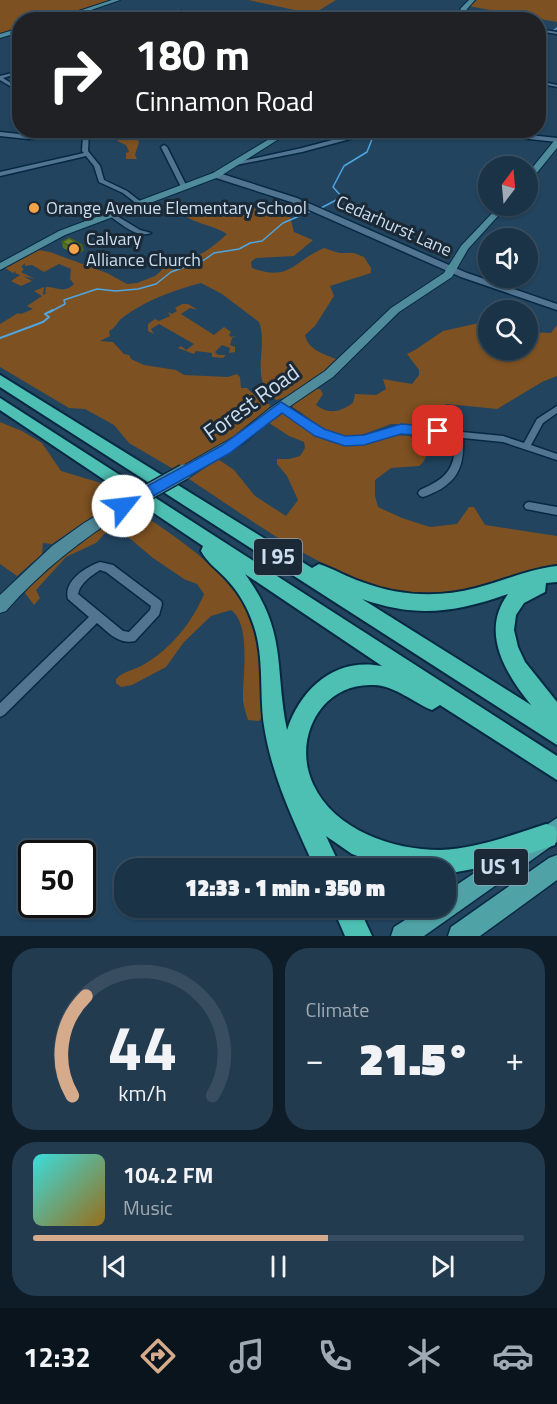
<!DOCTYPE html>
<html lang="en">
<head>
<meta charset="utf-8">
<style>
  :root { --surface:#1a3347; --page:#233b4e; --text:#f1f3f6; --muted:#9faab4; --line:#384e60; --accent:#d6ab8b }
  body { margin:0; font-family:"Titillium Web",sans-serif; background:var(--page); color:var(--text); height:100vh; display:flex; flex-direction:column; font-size:22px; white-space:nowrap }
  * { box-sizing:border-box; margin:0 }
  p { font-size:20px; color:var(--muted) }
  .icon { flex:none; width:33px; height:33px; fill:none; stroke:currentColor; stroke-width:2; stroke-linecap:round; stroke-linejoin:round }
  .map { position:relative; height:936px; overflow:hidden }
  .sheet { display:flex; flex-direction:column; gap:12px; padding:12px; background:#0e1c27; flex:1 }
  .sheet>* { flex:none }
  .top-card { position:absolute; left:12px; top:12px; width:534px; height:126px; border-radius:24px; box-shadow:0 2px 4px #0004,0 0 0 2px var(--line); background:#202124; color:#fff; overflow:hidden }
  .needle { width:39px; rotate:16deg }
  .tools { position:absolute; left:478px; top:156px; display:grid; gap:12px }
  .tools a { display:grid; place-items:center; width:60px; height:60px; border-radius:50%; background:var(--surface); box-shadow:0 2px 4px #0004,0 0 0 2px var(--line); font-size:30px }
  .speed { position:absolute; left:18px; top:840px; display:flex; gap:12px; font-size:30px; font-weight:700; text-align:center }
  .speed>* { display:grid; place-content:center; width:78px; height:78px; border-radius:50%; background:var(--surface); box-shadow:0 2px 4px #0004,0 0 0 2px var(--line); line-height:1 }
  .speed .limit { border:3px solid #111; border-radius:9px; background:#fff; color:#111 }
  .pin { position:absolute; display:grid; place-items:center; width:51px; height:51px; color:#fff; margin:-26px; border-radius:12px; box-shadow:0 3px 9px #0006 }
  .me { position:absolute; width:66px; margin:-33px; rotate:61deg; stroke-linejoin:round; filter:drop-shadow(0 0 4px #0008) }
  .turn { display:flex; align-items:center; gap:21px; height:126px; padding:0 24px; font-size:27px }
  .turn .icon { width:78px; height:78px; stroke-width:2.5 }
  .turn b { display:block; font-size:42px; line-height:51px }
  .big { font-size:45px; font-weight:800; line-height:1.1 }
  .sheet .card { flex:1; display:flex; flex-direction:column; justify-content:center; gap:9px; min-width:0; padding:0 21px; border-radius:24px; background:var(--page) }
  .sheet .dial { align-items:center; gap:0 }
  .dial svg { height:156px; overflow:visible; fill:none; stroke:var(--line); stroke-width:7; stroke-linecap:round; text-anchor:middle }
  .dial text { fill:var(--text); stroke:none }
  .song { display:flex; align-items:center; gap:18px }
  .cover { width:72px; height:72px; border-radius:9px; background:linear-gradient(135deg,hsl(180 70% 55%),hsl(40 70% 35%)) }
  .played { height:6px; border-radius:3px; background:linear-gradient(90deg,var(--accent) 60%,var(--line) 60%) }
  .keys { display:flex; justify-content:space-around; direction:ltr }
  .heat { display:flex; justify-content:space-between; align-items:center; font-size:33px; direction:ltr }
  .sheet .tiles { flex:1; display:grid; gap:12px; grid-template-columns:1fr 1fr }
  .card:last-child { grid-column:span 2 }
  .trip { position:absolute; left:114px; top:858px; width:342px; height:60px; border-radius:24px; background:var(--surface); box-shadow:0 2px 4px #0004,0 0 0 2px var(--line); font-weight:800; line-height:60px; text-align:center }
  .tabs { display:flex; height:96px; justify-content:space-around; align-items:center; background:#0a141c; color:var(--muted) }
  .tabs .icon { width:42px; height:42px }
  .tabs .active { color:var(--accent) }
  .tabs b { font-size:27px; color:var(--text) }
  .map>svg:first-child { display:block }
</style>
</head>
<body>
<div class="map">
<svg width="557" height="936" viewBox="0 0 557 936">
  <rect width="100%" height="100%" fill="#22445f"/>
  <path fill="#7d5121" d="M 0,0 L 112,0 L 48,19 L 20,20 L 19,28 L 0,34 Z
    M 248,0 L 336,0 L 313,14 Z
    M 477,0 L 557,0 L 557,22 L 468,6 Z
    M 126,131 L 156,131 L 147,140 L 136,137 L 139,142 L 135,155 L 137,159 L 126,159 L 126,153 L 129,152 L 126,145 L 117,141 L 125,135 Z
    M 291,201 L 304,207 L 290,216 L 294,232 L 313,240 L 294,256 L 256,258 L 251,262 L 252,268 C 291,282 293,261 324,248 L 339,253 L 354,253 L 364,257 L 371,268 L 371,273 L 330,286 L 334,296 L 315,326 L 305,335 C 308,350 324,354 336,359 C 321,376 299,395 276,400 C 248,381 269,347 259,322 L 222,294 L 201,283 C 174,290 146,300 122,318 C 117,322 116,328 109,331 L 110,336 L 100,341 L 113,342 L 124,354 L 129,355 L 131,359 L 144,365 L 176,370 L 184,375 L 228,377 L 237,374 L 240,377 L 241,388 L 247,388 C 254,396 262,398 270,405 C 260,430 199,458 175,470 L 129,443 L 114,425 L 85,409 L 69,408 L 0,367 L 0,324 L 18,313 L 21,314 L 33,309 L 27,306 L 42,296 L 34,291 L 44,287 L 43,295 L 48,292 L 45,293 L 46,287 C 58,287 64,294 74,284 L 70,279 L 71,269 L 59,264 L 44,272 L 32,265 L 25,266 L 25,263 L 21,267 L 24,269 L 21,272 L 35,279 L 23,276 L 32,281 L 21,286 L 11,281 L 20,275 L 15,273 L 16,271 L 13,273 L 5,268 L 39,250 L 50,252 L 107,273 L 127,284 L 137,283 L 155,276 L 162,270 L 159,263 L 167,260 C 189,266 211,249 227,234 C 214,225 193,224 182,213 L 201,214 L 229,208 L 233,214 L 246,215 L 254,208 L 268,210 Z
    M 182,304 L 188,304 L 198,310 L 190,308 L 181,314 L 214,335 L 224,327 L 231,332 L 229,335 L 231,337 L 236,336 L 232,338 L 230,345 L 235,347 L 235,352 L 229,353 L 230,348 L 222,345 L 215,352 L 218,355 L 226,355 L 223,358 L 212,357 L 212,353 L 196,351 L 194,354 L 178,348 L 181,346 L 186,350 L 194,344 L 159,324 L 151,329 L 154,334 L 148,331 L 148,324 L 155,319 L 159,321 L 170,316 L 168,312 L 172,314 L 177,311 L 175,308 Z
    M 479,323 L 489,326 L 489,350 L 528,350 L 528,332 L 551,333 L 557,325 L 557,376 L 542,382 L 497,409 L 447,404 L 434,411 L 433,417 L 424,425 L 391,424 L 356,437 L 341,436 L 320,429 L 292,408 L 293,404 L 315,389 L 320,389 L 323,394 L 316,405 C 329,415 340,412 353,403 L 355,394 L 376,395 L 386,389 L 383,379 L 412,384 L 419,375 L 419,370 L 407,354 L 415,350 L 443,331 Z
    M 284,413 L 319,436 L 338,442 L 362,445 L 391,435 L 410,436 L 417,442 L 424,442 C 430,451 427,459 419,466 L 391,468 L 375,480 L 375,496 L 378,507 L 402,518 L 430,527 L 457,524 L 469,507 L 474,507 L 485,525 L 557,536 L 557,567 C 518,565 484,591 447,595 C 361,604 258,524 189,479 L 218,459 L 234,470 L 255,496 L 286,516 L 298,500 L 287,476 L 277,464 L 277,459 L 289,459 L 300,456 L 305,448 L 304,442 L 289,436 L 269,423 Z
    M 0,422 L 22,431 L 42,443 L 61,471 L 101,483 L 108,506 L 52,544 L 43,543 L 42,554 L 17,576 L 0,564 Z
    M 135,510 C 179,538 245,582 256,635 C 262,662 260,690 262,717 L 259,721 L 248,720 C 246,714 244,707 243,701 C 242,679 252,625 231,610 L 211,616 L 184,642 L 166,667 L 132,685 L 121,687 L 116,683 L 116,679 C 124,671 131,671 141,666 C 168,652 193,622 204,594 L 197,584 L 184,579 L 153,558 L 122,532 L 108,530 L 96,543 L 66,557 L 36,590 L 40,598 L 34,605 L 25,593 C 31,571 101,527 122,512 Z"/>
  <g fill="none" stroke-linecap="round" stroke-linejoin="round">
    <path stroke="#4fa6e1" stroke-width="1.5" d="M 553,31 L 557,28
      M 538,41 L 548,33
      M 321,208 L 342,197 L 333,187 L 344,166 L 367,152 L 374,134
      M 50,312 L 65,304 L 64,300 L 97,289 L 116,291 L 138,289 L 156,284 L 171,272 L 204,260 L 214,253 L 239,249 L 250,243 L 262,241 L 283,223 L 311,211"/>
    <path stroke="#4fa6e1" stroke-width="2" d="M 0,338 L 43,322 L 49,317 L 45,314 L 53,310"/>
    <g stroke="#062943" stroke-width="3">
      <path id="minor" d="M 181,11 L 184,12 L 176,20 L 171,20 Z
        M 245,12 L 280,19 L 282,20 L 272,20 L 244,14 Z
        M 460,16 L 486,19 L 488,20 L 459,18 Z
        M 538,29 L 557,32 L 557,34 L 538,31 Z
        M 20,71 L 20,73 L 3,78 L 20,89 L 20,92 L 0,80 L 0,76 Z
        M 538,81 L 557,85 L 557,87 L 538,83 Z
        M 83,130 L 89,130 L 88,151 L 100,166 L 104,180 L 127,191 L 141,202 L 141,204 L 137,204 L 123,193 L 99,182 L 94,166 L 86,156 L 0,176 L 0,172 L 84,153 L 82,151 L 83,136 L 28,139 L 0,136 L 0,132 L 28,135 L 83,133 Z
        M 370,130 L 500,132 L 557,138 L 557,142 L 500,136 L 380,131 L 302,152 L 236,165 L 233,163 L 302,148 Z
        M 164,145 L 167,147 L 187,187 L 186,188 L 181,187 L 161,147 Z
        M 108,213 L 112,213 L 140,230 L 151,233 C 136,239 121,223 108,215 Z
        M 281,403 C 302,412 318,432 341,437 C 363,441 380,429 400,426 C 418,424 438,429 456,431 L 459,430 L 462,432 L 503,436 L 524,443 L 537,419 L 557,406 L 557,413 L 543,423 L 531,445 L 557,454 L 557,460 L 503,442 L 463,438 C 465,471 454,486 423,497 L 420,496 L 418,493 L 420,490 C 448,478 456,468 455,437 C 438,435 420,431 403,432 C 389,433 376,441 362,443 C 330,449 303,426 278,408 L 277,406 Z
        M 529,502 L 557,507 L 557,515 L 526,509 L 524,506 L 526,503 Z
        M 100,562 L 113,565 L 161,601 L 162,604 L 159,615 L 135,641 C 119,645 109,633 97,623 L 4,715 L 0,717 L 0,703 L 89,617 L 68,599 C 63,581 86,567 100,562 ZM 100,570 L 106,572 L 151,606 L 150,610 L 129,632 L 123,631 L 78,594 C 80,583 91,576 100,570 Z"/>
    </g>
    <g stroke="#062943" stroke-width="3">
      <path id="tertiary" d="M 213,173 L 219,173 L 297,198 L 467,273 L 557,304 L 557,310 L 461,277 L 291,202 L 213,177 Z"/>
    </g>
    <g stroke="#062943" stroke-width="2">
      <path id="secondary" d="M 112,0 L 120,0 L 62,20 L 52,20 Z
        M 469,0 L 475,0 L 467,9 L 463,20 L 457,20 L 461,8 Z
        M 20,28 L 20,32 L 0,38 L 0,34 Z
        M 284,130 L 293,130 L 219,177 L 65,235 L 0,270 L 0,263 L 59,231 L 213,173 Z
        M 554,141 L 557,141 L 557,148 L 531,180 L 528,181 L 528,173 Z
        M 499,206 L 507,206 L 468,249 L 452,277 L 399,312 L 333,377 L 277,415 L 244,443 L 191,475 L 181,475 L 179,471 L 181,467 L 234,437 L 269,409 L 325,371 L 391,308 L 444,273 L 461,246 Z
        M 123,500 L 128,502 L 130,506 L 128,510 C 82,539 41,571 6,611 L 0,613 L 0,595 L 52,546 L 84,523 Z"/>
    </g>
    <g stroke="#062943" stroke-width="3">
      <path id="primary" d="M 557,818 L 557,842 L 424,936 L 391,936 L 394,927 L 424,908 L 446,908 L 446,892 Z
        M 557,855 L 557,880 L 480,936 L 448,936 L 451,927 L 549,858 Z"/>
    </g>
    <g stroke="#062943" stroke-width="4">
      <path id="motorway" d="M 0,375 L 312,568 L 319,564 C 334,569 347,577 362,582 C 399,596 438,598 476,588 C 504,581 529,569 557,566 L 557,582 L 546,583 L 545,592 L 524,603 L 516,615 L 514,630 L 518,647 L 525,662 L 557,702 L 557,745 L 0,387 ZM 508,594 C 480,632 505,673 531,705 L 362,599 C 416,618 454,613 508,594 Z
        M 0,398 L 557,756 L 557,780 L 440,705 L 432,710 C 412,702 396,686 374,685 C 321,682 292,739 313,784 C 334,830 393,850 440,850 C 476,849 512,835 546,824 L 555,827 L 557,833 L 555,845 L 494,865 L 446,874 L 446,868 L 387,867 L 352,854 L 326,836 L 341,868 L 315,868 C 294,822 272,777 264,726 C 259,692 265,654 252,621 C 247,607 239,593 229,582 C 220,571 207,563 201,551 L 203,546 L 0,410 ZM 245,574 L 382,666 C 335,657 301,688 287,730 C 274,666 288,633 245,574 Z
        M 333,908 L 359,908 L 372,936 L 345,936 Z"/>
    </g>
    <use href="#minor" fill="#517491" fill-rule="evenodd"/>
    <use href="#tertiary" fill="#517491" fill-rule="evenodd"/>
    <use href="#secondary" fill="#508b9b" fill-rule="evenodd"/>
    <use href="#primary" fill="#4fa2a5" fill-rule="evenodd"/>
    <use href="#motorway" fill="#4dc0b3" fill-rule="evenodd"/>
    <g stroke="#062943" stroke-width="15" stroke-linecap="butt">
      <path id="secondary-bridge-far1" d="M 181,474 L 186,471"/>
    </g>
    <g stroke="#062943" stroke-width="18" stroke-linecap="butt">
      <path id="secondary-bridge" d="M 123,506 L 184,472"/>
    </g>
    <use href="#secondary-bridge-far1" stroke="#508b9b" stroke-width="12"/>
    <use href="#secondary-bridge" stroke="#508b9b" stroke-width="15"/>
  </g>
  <path fill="#597124" d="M 62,242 L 82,245 L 84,250 L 77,255 L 63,248 Z"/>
  <path fill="#485c1d" d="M 82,245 L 84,250 L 77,255 L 75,249 Z"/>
  <path fill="#67832a" stroke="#485c1d" stroke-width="1.5" d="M 69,238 L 82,245 L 75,249 L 62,242 Z"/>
  <path fill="#1a73e8" stroke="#114b97" stroke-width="1.5" d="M 281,402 L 324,429 L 345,436 L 364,435 L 401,424 L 438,427 L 444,431 L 438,436 L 401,434 L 364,445 L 345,446 L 315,436 L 282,413 L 230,453 L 128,510 L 118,510 L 116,506 L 118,502 L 221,446 Z"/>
  <g fill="#f6a247" stroke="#1a2935" stroke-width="2">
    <circle cx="34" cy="208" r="6"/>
    <circle cx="74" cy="249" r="6"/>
  </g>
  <g text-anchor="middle" stroke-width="6" stroke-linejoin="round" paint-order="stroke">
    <g font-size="18" fill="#cbddee" stroke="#1a2935" text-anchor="start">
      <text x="46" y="214">Orange Avenue Elementary School</text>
      <text x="86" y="245">Calvary<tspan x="86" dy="21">Alliance Church</tspan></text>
    </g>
    <g font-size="18" fill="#cbddee" stroke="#1a2935">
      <text transform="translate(394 226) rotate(24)" y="6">Cedarhurst Lane</text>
    </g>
    <g fill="#1a2935" stroke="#96a7b6" stroke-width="1.5">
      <rect x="254" y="539" width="48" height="36" rx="4.5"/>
      <rect x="474" y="849" width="54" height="36" rx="4.5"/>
    </g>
    <g font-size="21" font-weight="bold" fill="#cbddee">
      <text x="278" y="564">I 95</text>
      <text x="501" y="874">US 1</text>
    </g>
    <g font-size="22" fill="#cbddee" stroke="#1a2935">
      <text transform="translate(251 402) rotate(-36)" y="8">Forest Road</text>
    </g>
  </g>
</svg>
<div class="tools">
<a><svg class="needle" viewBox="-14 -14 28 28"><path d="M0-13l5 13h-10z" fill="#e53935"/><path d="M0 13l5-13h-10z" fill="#9faab4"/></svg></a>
<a><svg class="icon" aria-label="sound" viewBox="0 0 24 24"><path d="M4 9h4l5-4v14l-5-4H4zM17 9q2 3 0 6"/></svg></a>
<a><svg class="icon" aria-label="search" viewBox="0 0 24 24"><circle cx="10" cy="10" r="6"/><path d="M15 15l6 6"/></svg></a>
</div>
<div class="speed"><div class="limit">50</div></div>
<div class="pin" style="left:438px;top:431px;background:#d93025"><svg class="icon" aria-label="arrive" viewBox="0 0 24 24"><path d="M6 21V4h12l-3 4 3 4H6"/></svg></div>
<svg class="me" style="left:123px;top:506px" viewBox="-20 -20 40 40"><circle r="19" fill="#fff"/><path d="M0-13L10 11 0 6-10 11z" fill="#1a73e8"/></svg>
<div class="trip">12:33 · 1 min · 350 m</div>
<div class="top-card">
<div class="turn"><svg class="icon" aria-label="right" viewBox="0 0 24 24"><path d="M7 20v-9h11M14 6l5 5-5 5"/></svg><div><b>180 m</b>Cinnamon Road</div></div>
</div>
</div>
<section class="sheet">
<div class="tiles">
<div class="card dial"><svg viewBox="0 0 100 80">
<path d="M14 69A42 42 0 1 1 86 69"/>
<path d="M14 69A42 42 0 0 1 21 18" stroke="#d6ab8b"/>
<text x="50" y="56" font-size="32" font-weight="700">44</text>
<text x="50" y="72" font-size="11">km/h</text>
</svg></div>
<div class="card"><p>Climate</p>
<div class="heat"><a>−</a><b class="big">21.5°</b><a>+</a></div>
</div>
<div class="card">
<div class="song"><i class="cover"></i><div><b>104.2 FM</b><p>Music</p></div></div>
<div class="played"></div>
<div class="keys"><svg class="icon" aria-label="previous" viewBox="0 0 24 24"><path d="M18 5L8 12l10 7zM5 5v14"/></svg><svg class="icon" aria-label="pause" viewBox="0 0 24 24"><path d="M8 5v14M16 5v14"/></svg><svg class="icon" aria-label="next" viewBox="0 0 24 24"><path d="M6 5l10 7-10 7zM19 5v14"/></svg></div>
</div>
</div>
</section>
<nav class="tabs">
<b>12:32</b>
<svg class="icon active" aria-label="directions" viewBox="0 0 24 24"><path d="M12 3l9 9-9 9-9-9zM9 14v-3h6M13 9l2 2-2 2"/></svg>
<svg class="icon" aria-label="music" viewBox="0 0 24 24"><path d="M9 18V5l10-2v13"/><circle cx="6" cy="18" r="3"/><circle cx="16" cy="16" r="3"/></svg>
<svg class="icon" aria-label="phone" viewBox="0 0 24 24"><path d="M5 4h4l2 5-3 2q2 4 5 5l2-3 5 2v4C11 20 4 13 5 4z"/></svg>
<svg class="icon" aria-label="climate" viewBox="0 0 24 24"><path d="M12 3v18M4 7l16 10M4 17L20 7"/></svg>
<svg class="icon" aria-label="car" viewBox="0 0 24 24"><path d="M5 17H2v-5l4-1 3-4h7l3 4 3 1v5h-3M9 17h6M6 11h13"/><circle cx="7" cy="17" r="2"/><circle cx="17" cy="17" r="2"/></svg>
</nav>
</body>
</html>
